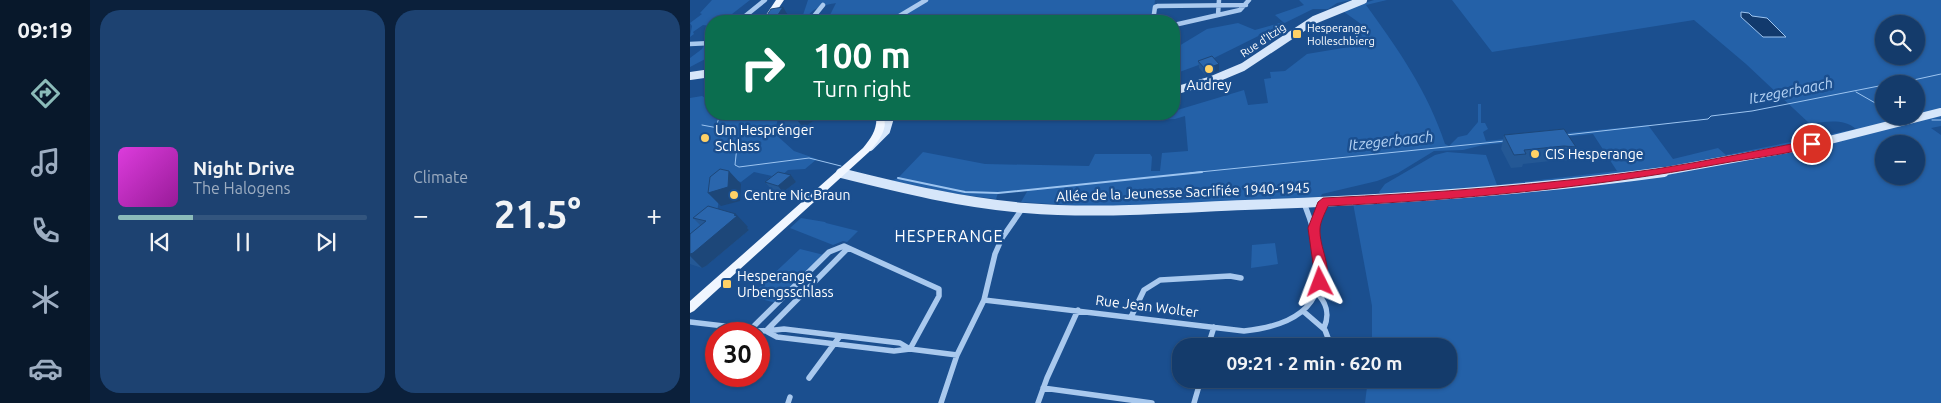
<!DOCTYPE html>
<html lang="en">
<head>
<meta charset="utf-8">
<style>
  :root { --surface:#143b6b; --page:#1d4271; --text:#f1f3f6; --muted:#9dadc1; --line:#33557e; --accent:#8bbbb9 }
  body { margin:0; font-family:Ubuntu,sans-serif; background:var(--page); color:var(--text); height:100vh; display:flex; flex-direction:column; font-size:19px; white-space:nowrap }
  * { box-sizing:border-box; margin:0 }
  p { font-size:16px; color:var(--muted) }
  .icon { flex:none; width:28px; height:28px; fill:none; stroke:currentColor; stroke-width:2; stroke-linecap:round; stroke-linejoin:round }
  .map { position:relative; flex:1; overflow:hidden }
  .details { display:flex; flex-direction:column; gap:10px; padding:10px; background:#0b203b; width:600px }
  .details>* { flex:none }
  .banner { position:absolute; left:15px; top:15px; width:475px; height:105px; border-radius:20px; box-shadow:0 1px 4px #0004,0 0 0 1px var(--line); background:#0b6e4f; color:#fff; overflow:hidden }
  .controls { position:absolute; left:1185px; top:15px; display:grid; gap:10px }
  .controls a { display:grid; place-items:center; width:50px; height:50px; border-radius:50%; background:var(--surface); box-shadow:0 1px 4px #0004,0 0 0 1px var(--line); font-size:25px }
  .speed { position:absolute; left:15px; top:322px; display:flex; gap:10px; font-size:25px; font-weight:700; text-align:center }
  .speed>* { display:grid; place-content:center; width:65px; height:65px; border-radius:50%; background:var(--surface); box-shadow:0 1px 4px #0004,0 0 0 1px var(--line); line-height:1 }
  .speed .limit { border:8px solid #d22; background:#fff; color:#111 }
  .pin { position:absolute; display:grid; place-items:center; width:42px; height:42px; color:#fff; margin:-21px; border:2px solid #fff; border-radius:50%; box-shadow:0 1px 5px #0007 }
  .me { position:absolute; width:55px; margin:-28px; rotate:357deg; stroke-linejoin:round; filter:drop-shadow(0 0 4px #0008) }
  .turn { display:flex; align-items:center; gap:18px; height:105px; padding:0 25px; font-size:22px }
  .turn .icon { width:65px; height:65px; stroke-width:2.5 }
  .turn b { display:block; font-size:35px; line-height:42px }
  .big { font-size:38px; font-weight:600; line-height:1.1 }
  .details .widget { flex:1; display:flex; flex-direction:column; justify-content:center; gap:8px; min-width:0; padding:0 18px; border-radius:20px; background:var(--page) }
  .song { display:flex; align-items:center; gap:15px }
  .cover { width:60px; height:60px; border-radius:8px; background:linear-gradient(135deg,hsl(300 70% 55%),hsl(300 70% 35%)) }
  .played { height:5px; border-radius:2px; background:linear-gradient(90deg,var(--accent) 30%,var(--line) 30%) }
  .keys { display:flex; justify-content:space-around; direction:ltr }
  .heat { display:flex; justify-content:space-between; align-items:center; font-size:28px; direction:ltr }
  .details .tiles { flex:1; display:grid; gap:10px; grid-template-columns:repeat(2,1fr) }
  .trip { position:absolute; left:482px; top:338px; width:285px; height:50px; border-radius:20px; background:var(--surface); box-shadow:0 1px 4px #0004,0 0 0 1px var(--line); font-weight:600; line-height:50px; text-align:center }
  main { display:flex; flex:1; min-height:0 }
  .tab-bar { display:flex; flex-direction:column; width:90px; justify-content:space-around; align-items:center; background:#08182b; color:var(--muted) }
  .tab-bar .icon { width:35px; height:35px }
  .tab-bar .active { color:var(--accent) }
  .tab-bar b { font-size:22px; color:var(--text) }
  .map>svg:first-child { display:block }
</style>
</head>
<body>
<main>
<nav class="tab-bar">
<b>09:19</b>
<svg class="icon active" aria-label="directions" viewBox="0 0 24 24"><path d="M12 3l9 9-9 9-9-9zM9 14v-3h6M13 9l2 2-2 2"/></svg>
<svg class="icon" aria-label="music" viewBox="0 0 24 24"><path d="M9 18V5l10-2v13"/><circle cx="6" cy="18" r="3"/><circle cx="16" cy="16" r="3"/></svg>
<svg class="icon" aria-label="phone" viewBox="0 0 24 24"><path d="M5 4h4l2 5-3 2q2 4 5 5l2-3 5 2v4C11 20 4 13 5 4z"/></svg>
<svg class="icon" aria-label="climate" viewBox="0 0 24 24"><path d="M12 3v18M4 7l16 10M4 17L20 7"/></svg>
<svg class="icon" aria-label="car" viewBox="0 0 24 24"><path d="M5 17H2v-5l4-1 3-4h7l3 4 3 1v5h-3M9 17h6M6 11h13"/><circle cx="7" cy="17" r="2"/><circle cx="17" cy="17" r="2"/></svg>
</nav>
<section class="details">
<div class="tiles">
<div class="widget">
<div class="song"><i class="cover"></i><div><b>Night Drive</b><p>The Halogens</p></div></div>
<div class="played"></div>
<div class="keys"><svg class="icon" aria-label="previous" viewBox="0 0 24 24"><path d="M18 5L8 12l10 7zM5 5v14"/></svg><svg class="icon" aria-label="pause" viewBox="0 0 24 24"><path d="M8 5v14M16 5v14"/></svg><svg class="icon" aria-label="next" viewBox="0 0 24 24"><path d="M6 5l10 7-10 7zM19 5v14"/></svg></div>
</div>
<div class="widget"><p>Climate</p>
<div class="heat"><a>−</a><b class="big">21.5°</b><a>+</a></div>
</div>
</div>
</section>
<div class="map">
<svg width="1251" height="403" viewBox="0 0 1251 403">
  <rect width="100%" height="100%" fill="#1b4f8f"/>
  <path fill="#2461a8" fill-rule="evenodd" d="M 22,0 L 60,0 L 33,21 L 21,21 L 21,26 L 13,25 L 3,32 L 4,34 L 0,37 L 2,26 L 0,23 L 12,14 L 10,13 Z
    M 118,0 L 465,0 L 462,21 L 137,21 L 146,3 C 135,5 119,8 116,21 L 111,21 Z
    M 609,0 L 661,0 L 647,3 L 638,9 L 623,9 L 514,63 L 484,74 L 484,49 L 517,29 L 548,23 L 565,30 L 593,22 L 585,15 L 614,5 Z
    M 684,0 L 697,0 L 676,5 C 708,49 738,92 755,144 L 759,146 L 768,137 L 777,135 L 788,122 L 788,104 L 791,104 L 791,123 L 795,123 L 798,129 L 793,132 L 796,141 L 958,125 L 983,159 L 1028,148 L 1036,155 L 1166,129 C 1153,118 1135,122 1120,124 L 1056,64 L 1004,20 L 802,52 L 762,0 L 1251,0 L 1251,126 L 1241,128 L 1251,135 L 1251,403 L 675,403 L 678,379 L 759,379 L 759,346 L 682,346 L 682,306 L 663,203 L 691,195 L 689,192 L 695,184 L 745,155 L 757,152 L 796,155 L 807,185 L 927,171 L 903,134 L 793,145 L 773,150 L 744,151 L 708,173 L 687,181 L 632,194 L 630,198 L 407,207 L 331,202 L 338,190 L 308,193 L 306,199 L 273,195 L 201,181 L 208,178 L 233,152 L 295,164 L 399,166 L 405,154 L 460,154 L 462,157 L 461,171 L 470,171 L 472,153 L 498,151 L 495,116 L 485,119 L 466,120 L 465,118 L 445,120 L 470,114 L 484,114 L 484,111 L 554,90 L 558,105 L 578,103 L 574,79 L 581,78 L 580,72 L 595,71 L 617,54 L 659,47 L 655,39 L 672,36 L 669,30 L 674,26 L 654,12 L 656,9 ZM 1194,24 L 1226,24 L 1226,56 L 1194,56 ZM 1194,84 L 1226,84 L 1226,116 L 1194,116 ZM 1194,144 L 1226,144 L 1226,176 L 1194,176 Z
    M 21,44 L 21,56 L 0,67 L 0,58 L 12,49 L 14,45 Z
    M 12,96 L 21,101 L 21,114 L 93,114 L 88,119 L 84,133 L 104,151 L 127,159 L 115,169 L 98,170 L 85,181 L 78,179 L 82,176 L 64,172 L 51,182 L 43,180 L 29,194 C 28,222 22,220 0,235 L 0,98 Z
    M 111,218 L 135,222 L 136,223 L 168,231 L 157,242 L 153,241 L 143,245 L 100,228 Z
    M 585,243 L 588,264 L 561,268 L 562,245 Z
    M 110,249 L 134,255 L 86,303 L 60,296 Z"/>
  <path fill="#123a6d" stroke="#9cc4f0" d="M 1051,12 L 1059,13 L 1062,16 L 1077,18 L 1096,37 L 1073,37 L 1051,17 Z"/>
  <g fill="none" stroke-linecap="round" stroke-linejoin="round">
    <path stroke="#9cc4f0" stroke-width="1" d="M 1205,84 L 1251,74
      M 1166,92 L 1194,108
      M 1242,120 L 1251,120
      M 12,125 L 28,128 L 35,133
      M 28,128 L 27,124 L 30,114
      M 38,135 L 47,146 L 45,165 L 49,167 L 119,158 L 151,166
      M 876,135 L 1018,119 L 1021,116 L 1062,111 L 1194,85
      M 500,173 L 815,141"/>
    <path stroke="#9cc4f0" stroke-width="2" d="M 208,178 L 275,192 L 308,193 L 512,172"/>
    <path stroke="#a9c9ee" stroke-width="4.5" d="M 528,15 L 550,10 L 559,0
      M 49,21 L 75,0
      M 120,21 L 133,5
      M 201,21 L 236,0
      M 463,21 L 465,7 L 468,6 L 556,5
      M 484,25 L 528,15 L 529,0
      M 0,44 L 21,43"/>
    <path stroke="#a9c9ee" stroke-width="5.5" d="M 624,228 L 633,202
      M 626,292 C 637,303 640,314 634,328
      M 294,300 L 554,331 C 642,322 641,272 614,203
      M 613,311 L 635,330 L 641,346
      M 441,317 L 454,290 L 470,280 L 540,276 L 551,278
      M 0,322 L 76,331 L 94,329 L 210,343 L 220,349
      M 61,329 L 139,252 L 154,246 L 249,289 L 249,296 L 220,349
      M 76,331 L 87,337 L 204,351 L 220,349 L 267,355
      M 76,331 L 158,248
      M 518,346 L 524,327
      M 119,378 L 150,336
      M 581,379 L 605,381 L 612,379
      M 353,388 L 462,403
      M 98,403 L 100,397
      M 251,403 L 267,355 L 294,300 L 305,254 L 312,238 L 332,209
      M 348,403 L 357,378 L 388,310
      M 504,403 L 511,379"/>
    <path stroke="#d6e6fa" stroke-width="8" d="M 0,76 L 21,73
      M 484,91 L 522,80 L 553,67 L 624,20 L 673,0
      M 180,147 L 196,131 L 201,114
      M 965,173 L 1120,145 L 1251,112"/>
    <path stroke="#d6e6fa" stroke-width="10" d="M 151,173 C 211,188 273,203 335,208 C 408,214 482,208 555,205 C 695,200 835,191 974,172"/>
    <path fill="#f0f6ff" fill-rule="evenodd" d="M 86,0 L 94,0 L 80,21 L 72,21 Z
      M 186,114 L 194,114 C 198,130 189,141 179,152 L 4,311 L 0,313 L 0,301 L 173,148 C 182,137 188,128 186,114 Z"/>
  </g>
  <path fill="#245895" d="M 508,61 L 529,71 L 516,76 L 509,68 Z
    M 84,114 L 127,114 L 129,117 L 113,128 L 93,125 Z
    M 814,135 L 886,147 L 881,161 L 869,160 L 833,164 L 832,167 L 821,168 L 811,149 Z
    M 101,175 L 106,182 L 93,192 L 81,189 L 75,182 Z
    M 3,218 L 58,227 L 57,228 L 59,230 L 16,266 L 12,268 L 0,264 L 0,234 L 11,226 Z"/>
  <path fill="#1d4779" d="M 93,7 L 99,17 L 96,21 L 84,21 Z
    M 529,64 L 529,71 L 516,76 L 515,69 Z
    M 103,114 L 127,114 L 129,117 L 113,128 Z
    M 39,171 L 51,184 L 50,201 L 31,206 L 18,193 Z
    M 101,175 L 106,182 L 93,192 L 88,186 Z
    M 46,214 L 58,227 L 57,228 L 59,230 L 16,266 L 12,268 L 0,256 L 0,254 Z"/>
  <path fill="#2a66ad" stroke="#1d4779" d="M 93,7 L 84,21 L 73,21 L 81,9 Z
    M 522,56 L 529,64 L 515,69 L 508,61 Z
    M 874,129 L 886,147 L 874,146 L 834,150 L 836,154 L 824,155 L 814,135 Z
    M 30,169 L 39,171 L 38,187 L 18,193 L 20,177 Z
    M 88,172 L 101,175 L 88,186 L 75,182 Z
    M 18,206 L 46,214 L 44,215 L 47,216 L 3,253 L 0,254 L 0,234 L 16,221 L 3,218 Z"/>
  <path fill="#e11d48" stroke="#92132f" d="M 1122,140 L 1126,141 L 1128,144 L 1126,146 C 1095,155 1061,158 1029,164 C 900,188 769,200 638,206 C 635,213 630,222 630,229 C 629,247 643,268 635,285 L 626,285 L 618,228 L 628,202 L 633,198 C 744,193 856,185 966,169 C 1018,161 1070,150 1122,140 Z"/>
  <g fill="#ffd166" stroke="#1b4f8f" stroke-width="2">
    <rect x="602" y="29" width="10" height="10" rx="2.5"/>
    <circle cx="519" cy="69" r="5"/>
    <circle cx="15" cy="138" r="5"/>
    <circle cx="845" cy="154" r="5"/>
    <circle cx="44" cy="195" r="5"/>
    <rect x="32" y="279" width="10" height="10" rx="2.5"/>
  </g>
  <g text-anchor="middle" stroke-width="5" stroke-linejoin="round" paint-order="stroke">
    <g font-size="11" fill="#fff" stroke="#1b4f8f" text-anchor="start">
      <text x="617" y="32">Hesperange,<tspan x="617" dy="13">Holleschbierg</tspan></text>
    </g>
    <g font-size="11" fill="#fff" stroke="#1b4f8f">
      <text transform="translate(573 40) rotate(-34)" y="4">Rue d'Itzig</text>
    </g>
    <g font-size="14" fill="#fff" stroke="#1b4f8f" text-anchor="start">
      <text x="519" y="90" text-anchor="middle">Audrey</text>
      <text x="25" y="135">Um Hesprénger<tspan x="25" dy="16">Schlass</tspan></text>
      <text x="855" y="159">CIS Hesperange</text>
      <text x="54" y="200">Centre Nic Braun</text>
      <text x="47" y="281">Hesperange,<tspan x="47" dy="16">Urbengsschlass</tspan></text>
    </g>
    <g font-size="14" fill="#fff" stroke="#1b4f8f">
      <text transform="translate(493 192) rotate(-2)" y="5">Allée de la Jeunesse Sacrifiée 1940-1945</text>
      <text transform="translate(457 306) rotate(7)" y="5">Rue Jean Wolter</text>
    </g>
    <g font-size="15" font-style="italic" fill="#b5d3f5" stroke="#1b4f8f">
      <text transform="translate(1101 91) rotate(-11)" y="5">Itzegerbaach</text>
      <text transform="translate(701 141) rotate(-6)" y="5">Itzegerbaach</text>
    </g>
    <g font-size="16" letter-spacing="1" fill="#fff" stroke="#1b4f8f">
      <text x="259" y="242">HESPERANGE</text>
    </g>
  </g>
</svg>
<div class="controls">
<a><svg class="icon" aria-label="search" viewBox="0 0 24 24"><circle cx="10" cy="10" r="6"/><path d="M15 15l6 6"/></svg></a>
<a>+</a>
<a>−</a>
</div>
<div class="speed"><div class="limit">30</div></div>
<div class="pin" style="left:1122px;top:144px;background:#d93025"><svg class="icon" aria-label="arrive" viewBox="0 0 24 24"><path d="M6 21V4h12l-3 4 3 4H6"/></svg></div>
<svg class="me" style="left:630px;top:282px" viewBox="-20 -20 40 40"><path d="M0-17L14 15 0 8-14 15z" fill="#e11d48" stroke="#fff" stroke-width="4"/></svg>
<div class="trip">09:21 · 2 min · 620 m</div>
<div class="banner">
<div class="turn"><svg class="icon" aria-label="right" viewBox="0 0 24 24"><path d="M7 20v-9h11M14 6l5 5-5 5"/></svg><div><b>100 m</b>Turn right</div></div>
</div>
</div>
</main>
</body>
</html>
